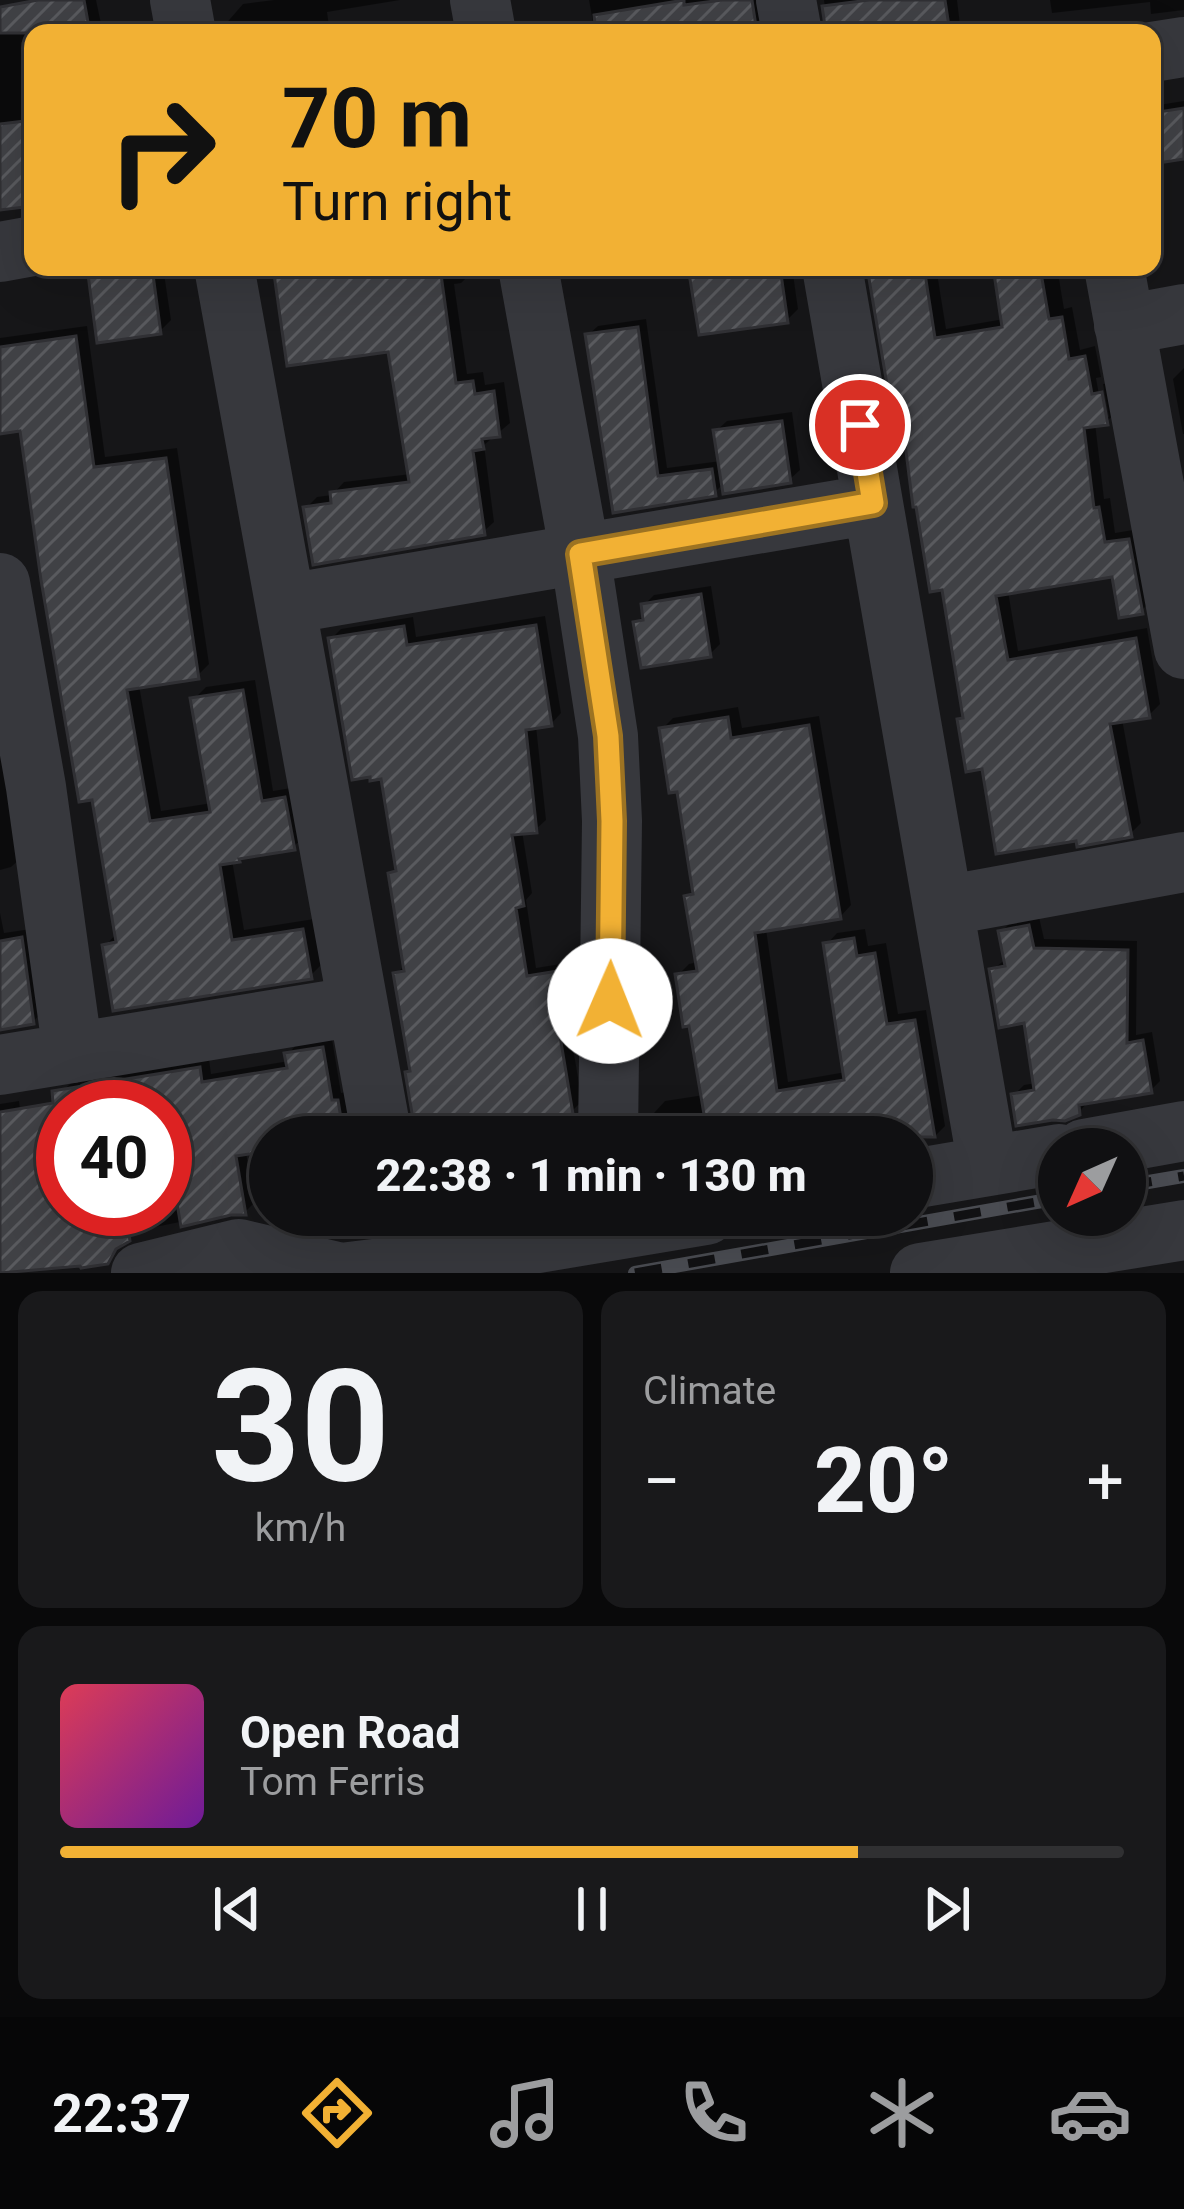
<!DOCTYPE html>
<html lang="en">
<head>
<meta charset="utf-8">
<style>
  :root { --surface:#101012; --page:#19191b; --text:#f1f3f6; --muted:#9c9d9f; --line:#303032; --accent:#f2b134 }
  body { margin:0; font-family:Roboto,sans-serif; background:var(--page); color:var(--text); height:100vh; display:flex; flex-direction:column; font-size:45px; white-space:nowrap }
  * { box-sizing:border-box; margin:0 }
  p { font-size:39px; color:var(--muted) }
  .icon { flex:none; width:66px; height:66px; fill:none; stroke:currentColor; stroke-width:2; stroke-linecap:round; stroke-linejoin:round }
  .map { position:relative; height:1273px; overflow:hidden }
  .drawer { display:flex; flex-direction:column; gap:18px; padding:18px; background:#09090a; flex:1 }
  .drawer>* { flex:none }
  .top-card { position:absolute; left:24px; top:24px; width:1137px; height:252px; border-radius:24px; box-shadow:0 12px 48px #0002,0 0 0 3px var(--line); background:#f2b134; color:#111; overflow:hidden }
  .needle { width:78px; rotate:225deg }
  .tools { position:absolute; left:1038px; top:1128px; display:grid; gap:24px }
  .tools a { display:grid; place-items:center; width:108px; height:108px; border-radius:50%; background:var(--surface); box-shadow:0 12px 48px #0002,0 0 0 3px var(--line); font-size:60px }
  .speed { position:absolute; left:36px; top:1080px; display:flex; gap:24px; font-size:60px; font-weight:700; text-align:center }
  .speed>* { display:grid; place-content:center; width:156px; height:156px; border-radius:50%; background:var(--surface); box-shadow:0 12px 48px #0002,0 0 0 3px var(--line); line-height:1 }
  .speed .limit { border:18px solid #d22; background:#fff; color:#111 }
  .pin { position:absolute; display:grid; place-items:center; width:102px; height:102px; color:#fff; margin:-51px; border:6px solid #fff; border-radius:50%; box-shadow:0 3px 12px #0007 }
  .me { position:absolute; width:132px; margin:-66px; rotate:1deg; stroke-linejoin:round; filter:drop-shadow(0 0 9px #0008) }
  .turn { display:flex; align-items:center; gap:42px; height:252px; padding:0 60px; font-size:54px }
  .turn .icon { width:156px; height:156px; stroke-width:2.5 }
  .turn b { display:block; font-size:84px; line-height:102px }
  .big { font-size:90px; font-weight:800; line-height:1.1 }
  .drawer .card { flex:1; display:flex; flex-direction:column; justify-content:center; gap:18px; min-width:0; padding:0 42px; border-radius:24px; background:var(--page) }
  .drawer .dial { align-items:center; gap:0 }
  .dial b { font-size:156px; line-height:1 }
  .song { display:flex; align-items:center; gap:36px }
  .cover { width:144px; height:144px; border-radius:18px; background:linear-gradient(135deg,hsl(350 70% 55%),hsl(280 70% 35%)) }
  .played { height:12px; border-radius:6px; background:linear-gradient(90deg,var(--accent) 75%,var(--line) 75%) }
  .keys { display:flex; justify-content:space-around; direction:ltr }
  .heat { display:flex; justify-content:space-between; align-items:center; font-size:66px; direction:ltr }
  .drawer .tiles { flex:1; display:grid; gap:18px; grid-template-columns:1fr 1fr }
  .card:last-child { grid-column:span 2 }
  .trip { position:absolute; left:249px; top:1116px; width:684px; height:120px; border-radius:60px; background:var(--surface); box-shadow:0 12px 48px #0002,0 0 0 3px var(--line); font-weight:800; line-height:120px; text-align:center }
  .dock { display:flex; height:192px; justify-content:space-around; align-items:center; background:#060607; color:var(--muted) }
  .dock .icon { width:84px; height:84px }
  .dock .selected { color:var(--accent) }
  .dock b { font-size:54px; color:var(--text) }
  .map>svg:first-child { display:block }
</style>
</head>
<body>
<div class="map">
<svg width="1184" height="1273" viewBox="0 0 1184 1273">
  <defs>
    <pattern id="building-hatch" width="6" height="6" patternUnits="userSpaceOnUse" patternTransform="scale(3)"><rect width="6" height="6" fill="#404145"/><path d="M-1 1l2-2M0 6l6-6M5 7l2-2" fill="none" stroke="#595a5e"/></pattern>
  </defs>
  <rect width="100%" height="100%" fill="#161618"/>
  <path fill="#0007" d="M 36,0 L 96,0 L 103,33 L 33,33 L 33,203 L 4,207 L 0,211 L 0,26 Z
    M 274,0 L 400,0 L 327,12 L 330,33 L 222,33 L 223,27 L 243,4 Z
    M 589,0 L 763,0 L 771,33 L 582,33 L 593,22 Z
    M 824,0 L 957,0 L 961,33 L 828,33 Z
    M 1050,0 L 1184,0 L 1184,10 L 1151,14 L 1150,2 L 1052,13 Z
    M 1184,101 L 1184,157 L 1152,162 L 1152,106 Z
    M 90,267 L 163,267 L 171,320 L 160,331 Z
    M 274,267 L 471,267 L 472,272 L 461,283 L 454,284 L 467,374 L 483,372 L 485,385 L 504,382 L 510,423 L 484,445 L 494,522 L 483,532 L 306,508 L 317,497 L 332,495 L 344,482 L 411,474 L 390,349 Z
    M 691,267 L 792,267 L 798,309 L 787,320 Z
    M 870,267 L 936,267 L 946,329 L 1004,319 L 996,267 L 1057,267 L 1064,309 L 1072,307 L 1080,350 L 1095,346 L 1101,377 L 1096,378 L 1103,417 L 1109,417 L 1103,384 L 1112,383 L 1118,411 L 1106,422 L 1095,423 L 1104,499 L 1110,498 L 1115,533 L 1139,529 L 1152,600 L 1141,611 L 1115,574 L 1008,591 L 1018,651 L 1147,628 L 1160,704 L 1149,715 L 1122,719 L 1141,823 L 1130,834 L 960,720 L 965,715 L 944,586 Z
    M 646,319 L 667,468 L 721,461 L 716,431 L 727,421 L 792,412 L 800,470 L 789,480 L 724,483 L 714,493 L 615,510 L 588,335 L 598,326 Z
    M 87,326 L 105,457 L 177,448 L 209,664 L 197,676 L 139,685 L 161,811 L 212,803 L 194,699 L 206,687 L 255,680 L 273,791 L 297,787 L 305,836 L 293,847 L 232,860 L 244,930 L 314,919 L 322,964 L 310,976 L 105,946 L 117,933 L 23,428 L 0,431 L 0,338 Z
    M 1184,368 L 1184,434 L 1183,434 L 1173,379 Z
    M 711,586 L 720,644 L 710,654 L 636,623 L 645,614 L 644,605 L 654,595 Z
    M 545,616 L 561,713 L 551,724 L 536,726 L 546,820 L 535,830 L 522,831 L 532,893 L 526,900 L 536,968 L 579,961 L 584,989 L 573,1000 L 565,1001 L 582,1101 L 572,1111 L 413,1068 L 396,974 L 406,964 L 391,874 L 398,866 L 383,776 L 331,639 L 341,629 L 413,617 L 416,637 Z
    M 738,707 L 742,728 L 819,716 L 851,905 L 840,917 L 766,929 L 788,1082 L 846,1072 L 826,945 L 837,933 L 865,929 L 868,946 L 886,943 L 898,1014 L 926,1010 L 945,1126 L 934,1137 L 912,1141 L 912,1137 L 658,1137 L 654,1113 L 665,1101 L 704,1095 L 692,1022 L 678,975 L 689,964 L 698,962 L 687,897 L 695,889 L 679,788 L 662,729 L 673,718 Z
    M 0,742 L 20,859 L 11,867 L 0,870 Z
    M 0,913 L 4,933 L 31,929 L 43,1011 L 33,1022 L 0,1028 Z
    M 1039,917 L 1044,939 L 1137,941 L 1136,1035 L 1152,1032 L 1160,1081 L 1150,1091 L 1090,1100 L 1079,1112 L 1014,1095 L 1024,1085 L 1036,1083 L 1026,1019 L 992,970 L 1006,959 L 1001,932 L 1011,922 Z
    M 332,1039 L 341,1093 L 346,1092 L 352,1127 L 343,1137 L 270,1137 L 270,1148 L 246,1152 L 254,1203 L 245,1212 L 230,1212 L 135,1231 L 122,1242 L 106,1261 L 83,1209 L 165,1209 L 165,1107 L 66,1107 L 63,1091 L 72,1082 L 209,1059 L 211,1074 L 289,1061 L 288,1054 L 297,1044 Z
    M 19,1101 L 39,1258 L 0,1272 L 0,1104 Z"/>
  <path fill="url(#building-hatch)" stroke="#303034" stroke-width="3" d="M 38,0 L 84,0 L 90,33 L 0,33 L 0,7 Z
    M 684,0 L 684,5 L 722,0 L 752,0 L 757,33 L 596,33 L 594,15 Z
    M 869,0 L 945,0 L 950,33 L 826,33 L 822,6 Z
    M 1184,108 L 1184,159 L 1152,164 L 1152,113 Z
    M 33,120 L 33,206 L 0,210 L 0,124 Z
    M 87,267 L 152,267 L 161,334 L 97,343 Z
    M 273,267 L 440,267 L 456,383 L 473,381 L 475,394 L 494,391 L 500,437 L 482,439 L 484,449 L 473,451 L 485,535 L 313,565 L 303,507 L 331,503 L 330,492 L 409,482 L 388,352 L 287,366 Z
    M 688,267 L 780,267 L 788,323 L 699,335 Z
    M 867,267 L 924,267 L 935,338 L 1002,327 L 993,267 L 1040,267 L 1049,319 L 1062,317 L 1069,359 L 1085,356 L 1092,394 L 1102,392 L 1108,425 L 1084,428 L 1094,508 L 1099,507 L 1105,542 L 1129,539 L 1143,614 L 1119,618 L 1112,577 L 996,596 L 1008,660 L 1136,638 L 1150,718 L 1110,724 L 1132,837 L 1077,847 L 1076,841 L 996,854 L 982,769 L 966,772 L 957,719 L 963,718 L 942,590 L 930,592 L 916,507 L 913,507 L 901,412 L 892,414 Z
    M 638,327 L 658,476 L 712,469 L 716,496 L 613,513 L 585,334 Z
    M 76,336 L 94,467 L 166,458 L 199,679 L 127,690 L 150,821 L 210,812 L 190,698 L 243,690 L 262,801 L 285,797 L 295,850 L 239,859 L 240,862 L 220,865 L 232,940 L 303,929 L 312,979 L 113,1011 L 102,945 L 116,942 L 92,800 L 79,802 L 41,580 L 20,431 L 0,434 L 0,347 Z
    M 782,421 L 791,483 L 723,494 L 713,430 Z
    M 701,594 L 711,657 L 641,668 L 633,622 L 643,620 L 641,604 Z
    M 536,625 L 552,726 L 526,730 L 537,833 L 512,835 L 524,906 L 516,908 L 527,976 L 570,969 L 575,1002 L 555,1006 L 573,1114 L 416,1137 L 405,1072 L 410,1071 L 393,973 L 404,971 L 388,873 L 396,871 L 381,779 L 370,781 L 370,777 L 352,780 L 328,638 L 404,626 L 407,645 Z
    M 728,717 L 731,738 L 809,725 L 841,919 L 755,933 L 777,1091 L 844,1080 L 823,943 L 854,938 L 857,956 L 875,953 L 887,1024 L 915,1020 L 935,1137 L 729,1137 L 721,1129 L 707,1132 L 689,1026 L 683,1027 L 675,974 L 697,971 L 684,896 L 693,894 L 677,792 L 669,793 L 659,728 Z
    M 1029,925 L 1034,948 L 1128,950 L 1127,1043 L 1143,1040 L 1152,1093 L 1079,1105 L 1080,1115 L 1065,1121 L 1053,1120 L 1016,1126 L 1011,1094 L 1034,1090 L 1024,1023 L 999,1028 L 989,969 L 1005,966 L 998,931 Z
    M 22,937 L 34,1024 L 0,1030 L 0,941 Z
    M 323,1047 L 332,1100 L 338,1100 L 344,1137 L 270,1137 L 270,1151 L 236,1156 L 246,1215 L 231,1215 L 181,1227 L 165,1133 L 165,1107 L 63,1107 L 63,1209 L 125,1209 L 130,1241 L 116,1249 L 108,1264 L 81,1268 L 80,1266 L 0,1273 L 0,1112 L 53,1103 L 52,1091 L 200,1067 L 202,1082 L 287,1068 L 284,1053 Z"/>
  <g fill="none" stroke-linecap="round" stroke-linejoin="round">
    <path stroke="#37383d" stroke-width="60" d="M 180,0 L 186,33
      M 480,0 L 486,33
      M 786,0 L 792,33
      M 1152,52 L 1184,47
      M 0,252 L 33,246
      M 224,267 L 382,1137
      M 528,267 L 580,554 L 608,736 L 612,821 L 608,1137
      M 832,267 L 988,1166
      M 1114,267 L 1184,649
      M 1124,325 L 1184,314
      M 0,583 L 36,787 L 73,1053
      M 287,604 L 873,504
      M 944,906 L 1184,862
      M 0,1065 L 357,1006
      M 1084,1149 L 1184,1131
      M 912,1179 L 1059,1154
      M 141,1273 L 239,1249 L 341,1273 L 406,1265 L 706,1215
      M 920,1273 L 1184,1230"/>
    <g stroke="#4a4c52" stroke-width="14">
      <path id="rail" d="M 1125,1186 L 1184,1176
        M 635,1273 L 1059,1198"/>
    </g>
    <use href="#rail" stroke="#111113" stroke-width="9" stroke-dasharray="27" stroke-linecap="butt"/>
  </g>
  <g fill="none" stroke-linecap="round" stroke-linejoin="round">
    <g stroke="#9d7322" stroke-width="30">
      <path id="route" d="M 610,1001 L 612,821 L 608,736 L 580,554 L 873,503 L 860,425"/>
    </g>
    <use href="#route" stroke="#f2b134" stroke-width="21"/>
  </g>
</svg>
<div class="tools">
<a><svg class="needle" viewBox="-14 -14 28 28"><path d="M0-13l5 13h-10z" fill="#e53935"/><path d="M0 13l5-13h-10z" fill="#9c9d9f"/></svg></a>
</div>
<div class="speed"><div class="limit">40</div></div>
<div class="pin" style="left:860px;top:425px;background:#d93025"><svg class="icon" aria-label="arrive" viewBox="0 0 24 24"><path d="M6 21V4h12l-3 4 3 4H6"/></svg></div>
<svg class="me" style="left:610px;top:1001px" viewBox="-20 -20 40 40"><circle r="19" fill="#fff"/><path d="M0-13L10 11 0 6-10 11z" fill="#f2b134"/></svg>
<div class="trip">22:38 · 1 min · 130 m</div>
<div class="top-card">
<div class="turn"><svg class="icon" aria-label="right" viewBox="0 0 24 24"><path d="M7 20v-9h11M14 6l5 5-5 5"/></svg><div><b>70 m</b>Turn right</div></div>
</div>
</div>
<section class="drawer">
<div class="tiles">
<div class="card dial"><b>30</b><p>km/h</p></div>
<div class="card"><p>Climate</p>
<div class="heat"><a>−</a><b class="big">20°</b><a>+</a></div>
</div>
<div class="card">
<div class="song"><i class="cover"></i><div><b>Open Road</b><p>Tom Ferris</p></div></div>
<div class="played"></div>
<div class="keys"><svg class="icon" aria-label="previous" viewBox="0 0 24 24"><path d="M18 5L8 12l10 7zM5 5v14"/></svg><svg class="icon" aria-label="pause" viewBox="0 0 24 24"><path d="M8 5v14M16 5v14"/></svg><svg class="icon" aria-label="next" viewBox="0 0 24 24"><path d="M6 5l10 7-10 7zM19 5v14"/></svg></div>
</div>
</div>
</section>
<nav class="dock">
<b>22:37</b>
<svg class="icon selected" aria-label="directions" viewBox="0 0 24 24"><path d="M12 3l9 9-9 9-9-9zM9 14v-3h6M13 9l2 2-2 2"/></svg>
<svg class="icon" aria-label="music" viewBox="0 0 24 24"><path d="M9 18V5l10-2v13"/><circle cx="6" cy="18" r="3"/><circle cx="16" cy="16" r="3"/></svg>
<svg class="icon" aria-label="phone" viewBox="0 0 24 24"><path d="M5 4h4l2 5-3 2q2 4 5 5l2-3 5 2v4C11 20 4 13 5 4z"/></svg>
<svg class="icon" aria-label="climate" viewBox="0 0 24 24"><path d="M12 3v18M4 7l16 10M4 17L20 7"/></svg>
<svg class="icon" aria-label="car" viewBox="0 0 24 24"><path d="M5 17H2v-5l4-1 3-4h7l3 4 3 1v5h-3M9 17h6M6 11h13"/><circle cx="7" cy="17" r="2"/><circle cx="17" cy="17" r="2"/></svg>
</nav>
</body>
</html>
